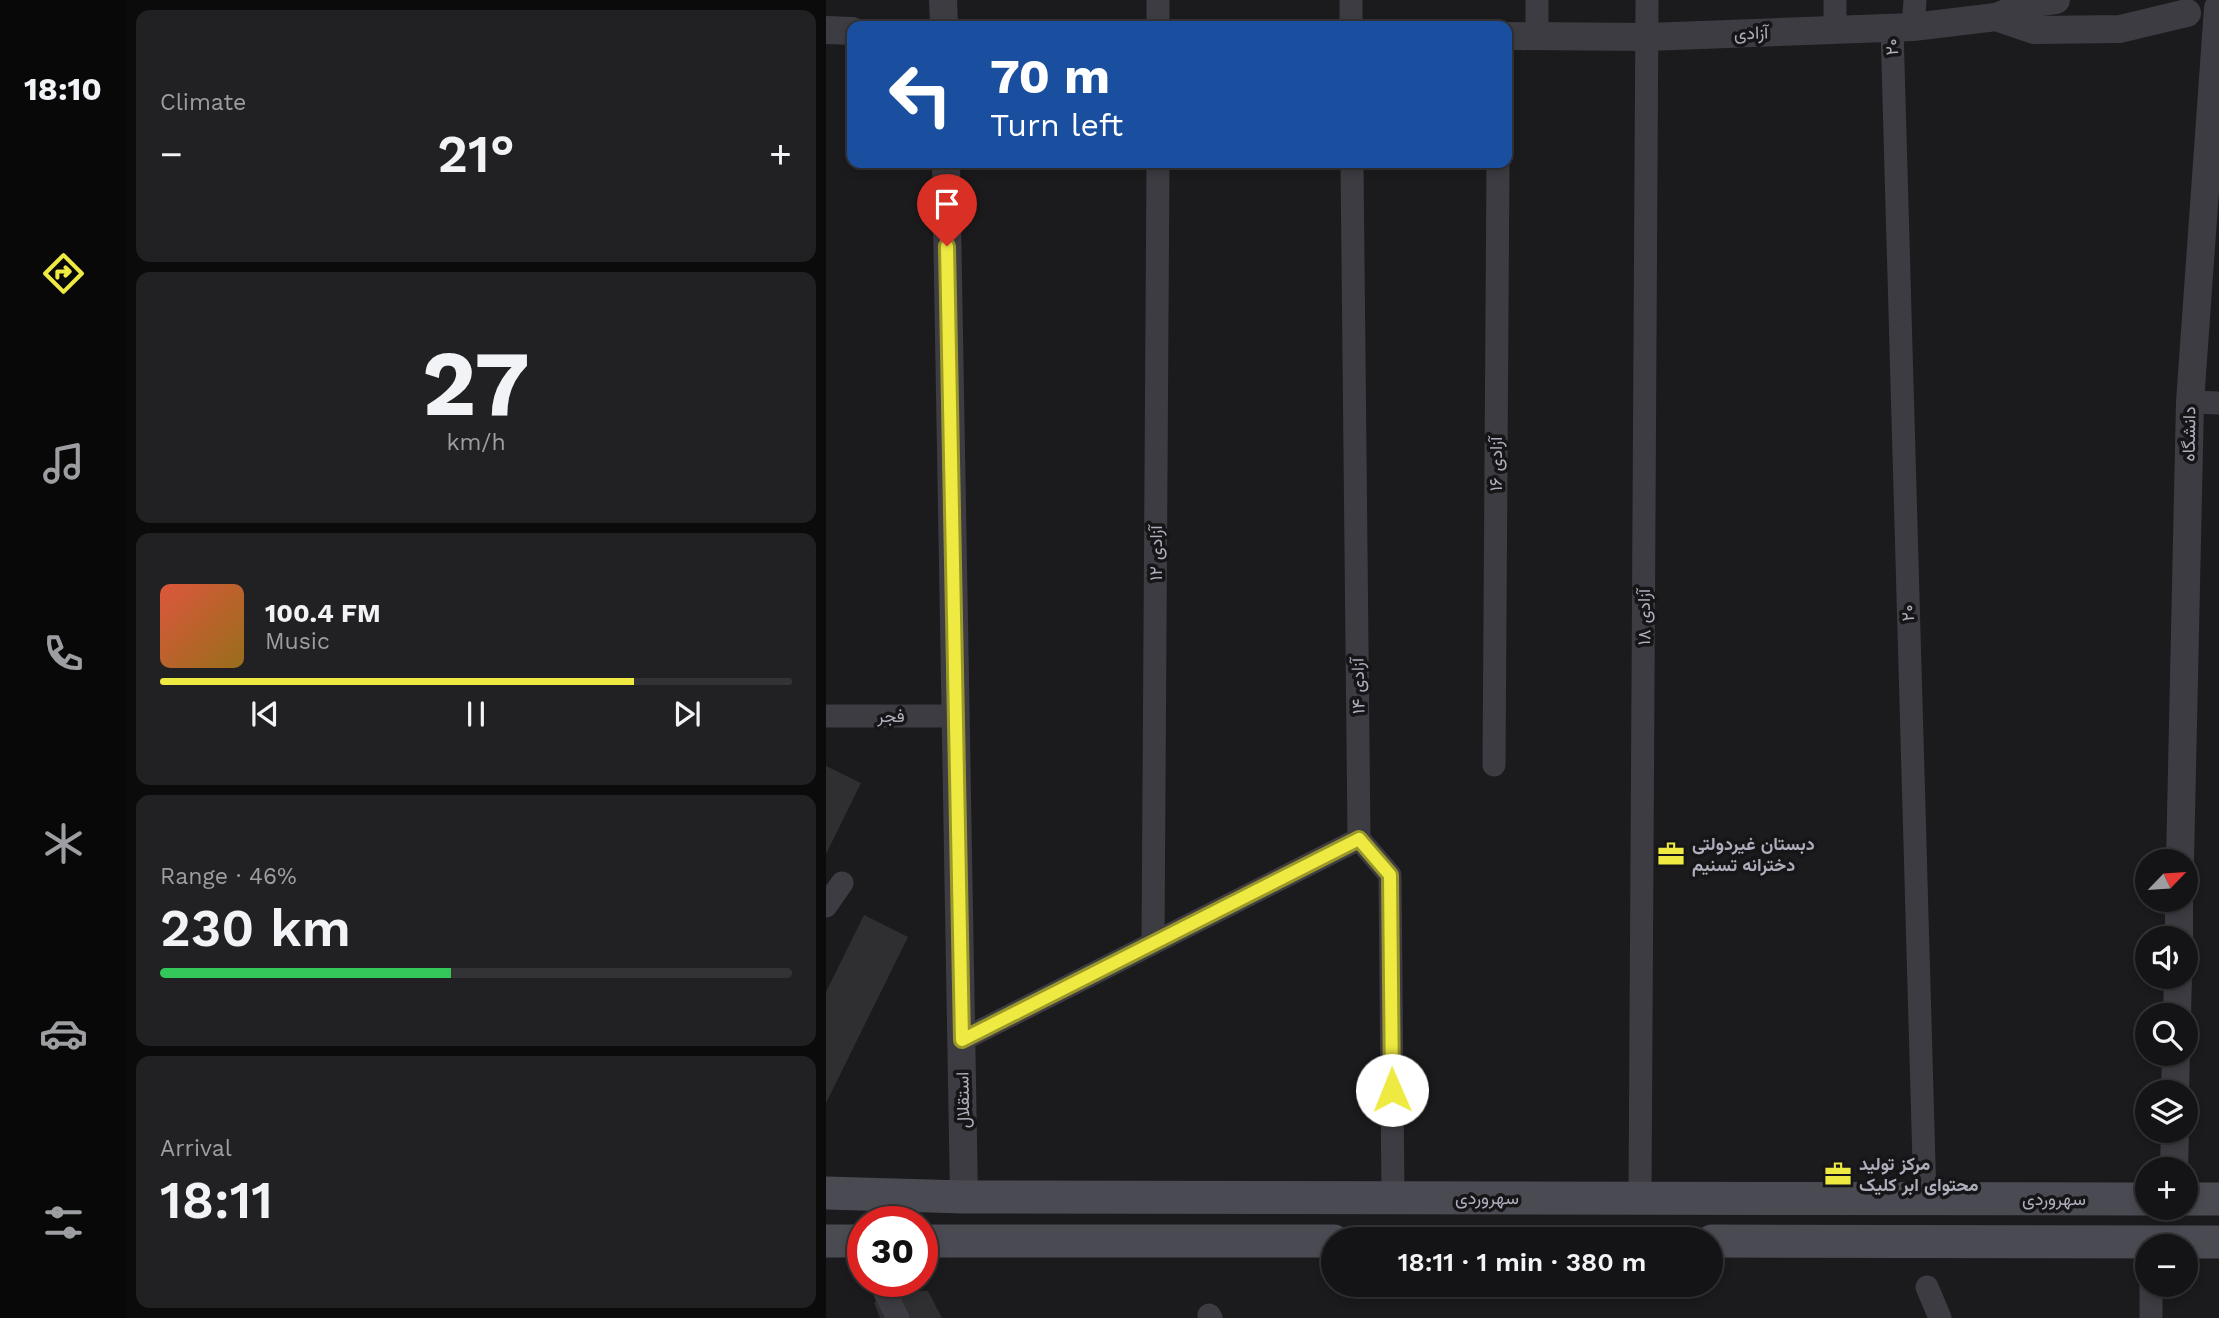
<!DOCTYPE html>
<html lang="en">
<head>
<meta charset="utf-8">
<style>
  :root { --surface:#141416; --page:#212123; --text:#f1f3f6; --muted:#9d9ea1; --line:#333335; --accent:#eeea42 }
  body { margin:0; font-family:"Work Sans",Vazirmatn,sans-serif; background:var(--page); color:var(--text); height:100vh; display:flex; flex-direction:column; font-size:26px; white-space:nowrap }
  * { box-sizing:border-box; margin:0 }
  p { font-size:23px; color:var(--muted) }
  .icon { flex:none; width:38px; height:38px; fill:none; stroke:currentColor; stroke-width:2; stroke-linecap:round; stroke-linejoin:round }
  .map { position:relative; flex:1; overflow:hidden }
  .side { display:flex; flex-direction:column; gap:10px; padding:10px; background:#0b0b0c; width:700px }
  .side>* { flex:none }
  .top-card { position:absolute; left:21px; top:21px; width:665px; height:147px; border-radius:14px; box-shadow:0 4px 10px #0003,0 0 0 2px var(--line); background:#1a4fa0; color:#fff; overflow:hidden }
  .needle { width:46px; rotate:65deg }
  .controls { position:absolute; left:1309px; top:849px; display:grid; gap:14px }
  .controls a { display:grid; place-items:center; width:63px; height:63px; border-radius:50%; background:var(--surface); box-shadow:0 4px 10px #0003,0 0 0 2px var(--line); font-size:35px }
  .speed { position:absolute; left:21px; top:1206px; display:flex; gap:14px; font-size:35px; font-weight:700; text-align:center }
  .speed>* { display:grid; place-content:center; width:91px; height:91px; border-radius:50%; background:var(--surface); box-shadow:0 4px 10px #0003,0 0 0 2px var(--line); line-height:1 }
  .speed .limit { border:10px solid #d22; background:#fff; color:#111 }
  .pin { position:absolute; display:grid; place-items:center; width:60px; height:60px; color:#fff; margin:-72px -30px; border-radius:50% 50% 50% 0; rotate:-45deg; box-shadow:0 0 7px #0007 }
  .pin .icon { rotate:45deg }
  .me { position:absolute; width:77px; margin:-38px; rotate:359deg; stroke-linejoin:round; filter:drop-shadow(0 0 5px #0008) }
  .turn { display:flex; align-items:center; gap:24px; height:147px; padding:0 28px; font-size:32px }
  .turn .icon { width:91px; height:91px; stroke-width:2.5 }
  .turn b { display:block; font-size:49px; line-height:60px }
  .big { font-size:52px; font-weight:600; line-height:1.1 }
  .side .tile { flex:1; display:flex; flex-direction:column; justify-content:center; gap:10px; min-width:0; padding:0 24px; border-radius:14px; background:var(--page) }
  .side .dial { align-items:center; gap:0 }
  .dial b { font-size:91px; line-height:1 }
  .song { display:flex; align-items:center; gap:21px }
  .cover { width:84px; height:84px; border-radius:10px; background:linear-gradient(135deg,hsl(10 70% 55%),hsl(40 70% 35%)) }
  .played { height:7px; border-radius:4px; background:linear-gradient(90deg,var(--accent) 75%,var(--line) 75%) }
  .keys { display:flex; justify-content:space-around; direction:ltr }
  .heat { display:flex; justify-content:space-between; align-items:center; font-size:38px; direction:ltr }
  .charge { height:10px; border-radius:5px; background:linear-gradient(90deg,#34c759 46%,var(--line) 0) }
  .trip { position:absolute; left:495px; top:1227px; width:402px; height:70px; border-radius:35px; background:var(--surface); box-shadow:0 4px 10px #0003,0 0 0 2px var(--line); font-weight:600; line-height:70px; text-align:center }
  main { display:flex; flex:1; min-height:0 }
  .menu { display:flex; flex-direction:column; width:126px; justify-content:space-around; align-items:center; background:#080809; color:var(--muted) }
  .menu .icon { width:49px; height:49px }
  .menu .current { color:var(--accent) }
  .menu b { font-size:32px; color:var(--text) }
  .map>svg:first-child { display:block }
</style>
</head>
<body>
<main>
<nav class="menu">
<b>18:10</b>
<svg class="icon current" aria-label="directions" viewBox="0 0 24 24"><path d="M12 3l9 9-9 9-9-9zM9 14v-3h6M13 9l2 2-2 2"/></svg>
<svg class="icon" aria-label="music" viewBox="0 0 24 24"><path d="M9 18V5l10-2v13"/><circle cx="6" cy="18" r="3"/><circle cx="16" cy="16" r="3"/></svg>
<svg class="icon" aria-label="phone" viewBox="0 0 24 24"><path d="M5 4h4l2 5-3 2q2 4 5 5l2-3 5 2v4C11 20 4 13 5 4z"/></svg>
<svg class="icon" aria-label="climate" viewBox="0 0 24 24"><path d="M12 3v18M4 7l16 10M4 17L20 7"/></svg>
<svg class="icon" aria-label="car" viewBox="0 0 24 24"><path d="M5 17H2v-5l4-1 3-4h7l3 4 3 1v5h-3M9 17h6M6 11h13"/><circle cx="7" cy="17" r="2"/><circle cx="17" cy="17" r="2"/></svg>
<svg class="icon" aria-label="filters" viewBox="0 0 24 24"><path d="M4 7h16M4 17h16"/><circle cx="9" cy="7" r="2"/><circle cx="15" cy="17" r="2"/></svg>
</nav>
<section class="side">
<div class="tile"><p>Climate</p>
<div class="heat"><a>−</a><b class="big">21°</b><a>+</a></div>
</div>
<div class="tile dial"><b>27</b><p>km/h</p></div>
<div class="tile">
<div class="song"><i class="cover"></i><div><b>100.4 FM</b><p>Music</p></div></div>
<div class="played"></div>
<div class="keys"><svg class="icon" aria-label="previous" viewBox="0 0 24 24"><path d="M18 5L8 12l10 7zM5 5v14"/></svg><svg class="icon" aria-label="pause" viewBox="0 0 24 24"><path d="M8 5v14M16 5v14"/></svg><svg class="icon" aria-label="next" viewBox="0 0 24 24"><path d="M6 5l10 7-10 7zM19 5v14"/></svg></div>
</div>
<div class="tile"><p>Range · 46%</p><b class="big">230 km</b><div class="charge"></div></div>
<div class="tile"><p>Arrival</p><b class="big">18:11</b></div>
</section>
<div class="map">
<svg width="1393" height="1318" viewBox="0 0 1393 1318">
  <rect width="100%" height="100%" fill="#1b1b1d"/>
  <path fill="#2f2e31" d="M 0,766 L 35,783 L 0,854 Z
    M 38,915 L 82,937 L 0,1103 L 0,992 Z
    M 58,1291 L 102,1291 L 116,1318 L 54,1318 L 48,1303 Z"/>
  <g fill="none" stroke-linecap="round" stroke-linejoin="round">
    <path stroke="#3d3c42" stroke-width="23" d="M 332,0 L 332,26
      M 525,26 L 525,0
      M 1087,27 L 1089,0
      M 1066,28 L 1099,1199
      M 1009,30 L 1009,0
      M 711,36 L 711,0
      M 526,163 L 533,839 L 564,875 L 567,1198
      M 1364,402 L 1393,403
      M 0,716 L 130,716
      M 668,765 L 672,163
      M 0,906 L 16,883
      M 327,943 L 332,163
      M 136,1040 L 533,839
      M 814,1198 L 821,0
      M 53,1281 L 72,1318
      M 1101,1287 L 1114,1318
      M 383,1315 L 385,1318
      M 1325,1318 L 1325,1284"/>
    <path stroke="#3d3c42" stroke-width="28" d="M 117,0 L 118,26
      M 1170,17 L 1208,30 L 1294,29 L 1361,13
      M 0,30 L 26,31
      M 681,36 L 822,37 L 1087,27 L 1170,17 L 1206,3 L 1230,0
      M 120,163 L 138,1197
      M 1354,861 L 1364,402 L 1392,8
      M 1353,938 L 1353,900
      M 1351,1015 L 1352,976
      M 1349,1092 L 1350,1054
      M 1348,1169 L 1349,1130"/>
    <path stroke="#4a4a52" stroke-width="33" d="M 0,1193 L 138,1197 L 1321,1199
      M 1360,1199 L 1393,1199
      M 0,1241 L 37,1241
      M 96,1241 L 508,1241
      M 886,1241 L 1393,1242"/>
  </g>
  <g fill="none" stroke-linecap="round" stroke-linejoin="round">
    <g stroke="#9b982b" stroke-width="18">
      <path id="route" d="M 121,246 L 136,1040 L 533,839 L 564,875 L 566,1090"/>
    </g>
    <use href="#route" stroke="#eeea42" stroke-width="12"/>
  </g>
  <defs>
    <g id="office-bare" transform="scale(2.1)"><path d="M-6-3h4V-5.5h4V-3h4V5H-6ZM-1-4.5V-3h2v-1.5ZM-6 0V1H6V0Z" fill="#eeea42" stroke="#161618" stroke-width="2.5" paint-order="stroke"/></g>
  </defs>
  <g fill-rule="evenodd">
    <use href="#office-bare" x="845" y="854"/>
    <use href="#office-bare" x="1012" y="1174"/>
  </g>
  <g text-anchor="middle" stroke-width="7" stroke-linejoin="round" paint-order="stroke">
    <g font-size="18" fill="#aeaebc" stroke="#161618">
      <text transform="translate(925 33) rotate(-2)" y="6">آزادی</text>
      <text transform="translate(1066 47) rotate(-92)" y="6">۲۰</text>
      <text transform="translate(1363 434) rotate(-89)" y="6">دانشگاه</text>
      <text transform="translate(670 464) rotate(-90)" y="6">آزادی ۱۶</text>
      <text transform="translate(330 553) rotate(-90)" y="6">آزادی ۱۲</text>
      <text transform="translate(1082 613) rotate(-92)" y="6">۲۰</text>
      <text transform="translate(818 617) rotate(-90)" y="6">آزادی ۱۸</text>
      <text transform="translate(532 686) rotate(-91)" y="6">آزادی ۱۴</text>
      <text x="65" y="722">فجر</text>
      <text transform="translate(137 1100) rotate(-91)" y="6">استقلال</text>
      <text x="661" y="1204">سهروردی</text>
      <text x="1228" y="1205">سهروردی</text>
    </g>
    <g font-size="18" font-weight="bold" fill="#aeaebc" stroke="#161618" text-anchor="start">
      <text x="866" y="850">دبستان غیردولتی<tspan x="866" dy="21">دخترانه تسنیم</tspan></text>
      <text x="1033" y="1170">مرکز تولید<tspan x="1033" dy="21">محتوای ابر کلیک</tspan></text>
    </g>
  </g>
</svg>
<div class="controls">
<a><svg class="needle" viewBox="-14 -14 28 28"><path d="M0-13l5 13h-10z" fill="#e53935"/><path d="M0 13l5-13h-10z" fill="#9d9ea1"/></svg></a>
<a><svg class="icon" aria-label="sound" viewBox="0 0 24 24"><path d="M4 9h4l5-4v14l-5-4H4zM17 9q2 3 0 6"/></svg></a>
<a><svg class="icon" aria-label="search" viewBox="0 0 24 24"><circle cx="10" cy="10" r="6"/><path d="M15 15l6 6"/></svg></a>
<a><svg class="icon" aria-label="layers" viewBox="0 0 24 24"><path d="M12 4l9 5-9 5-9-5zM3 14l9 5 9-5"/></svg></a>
<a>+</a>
<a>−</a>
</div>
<div class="speed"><div class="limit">30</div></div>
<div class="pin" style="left:121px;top:246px;background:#d93025"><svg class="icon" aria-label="arrive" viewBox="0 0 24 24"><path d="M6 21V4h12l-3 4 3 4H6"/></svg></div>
<svg class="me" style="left:566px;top:1090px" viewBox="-20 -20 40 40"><circle r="19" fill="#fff"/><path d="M0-13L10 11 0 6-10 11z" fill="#eeea42"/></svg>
<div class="trip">18:11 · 1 min · 380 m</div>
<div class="top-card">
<div class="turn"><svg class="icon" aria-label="left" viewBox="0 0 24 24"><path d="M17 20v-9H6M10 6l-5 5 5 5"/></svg><div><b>70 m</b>Turn left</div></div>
</div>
</div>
</main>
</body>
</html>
